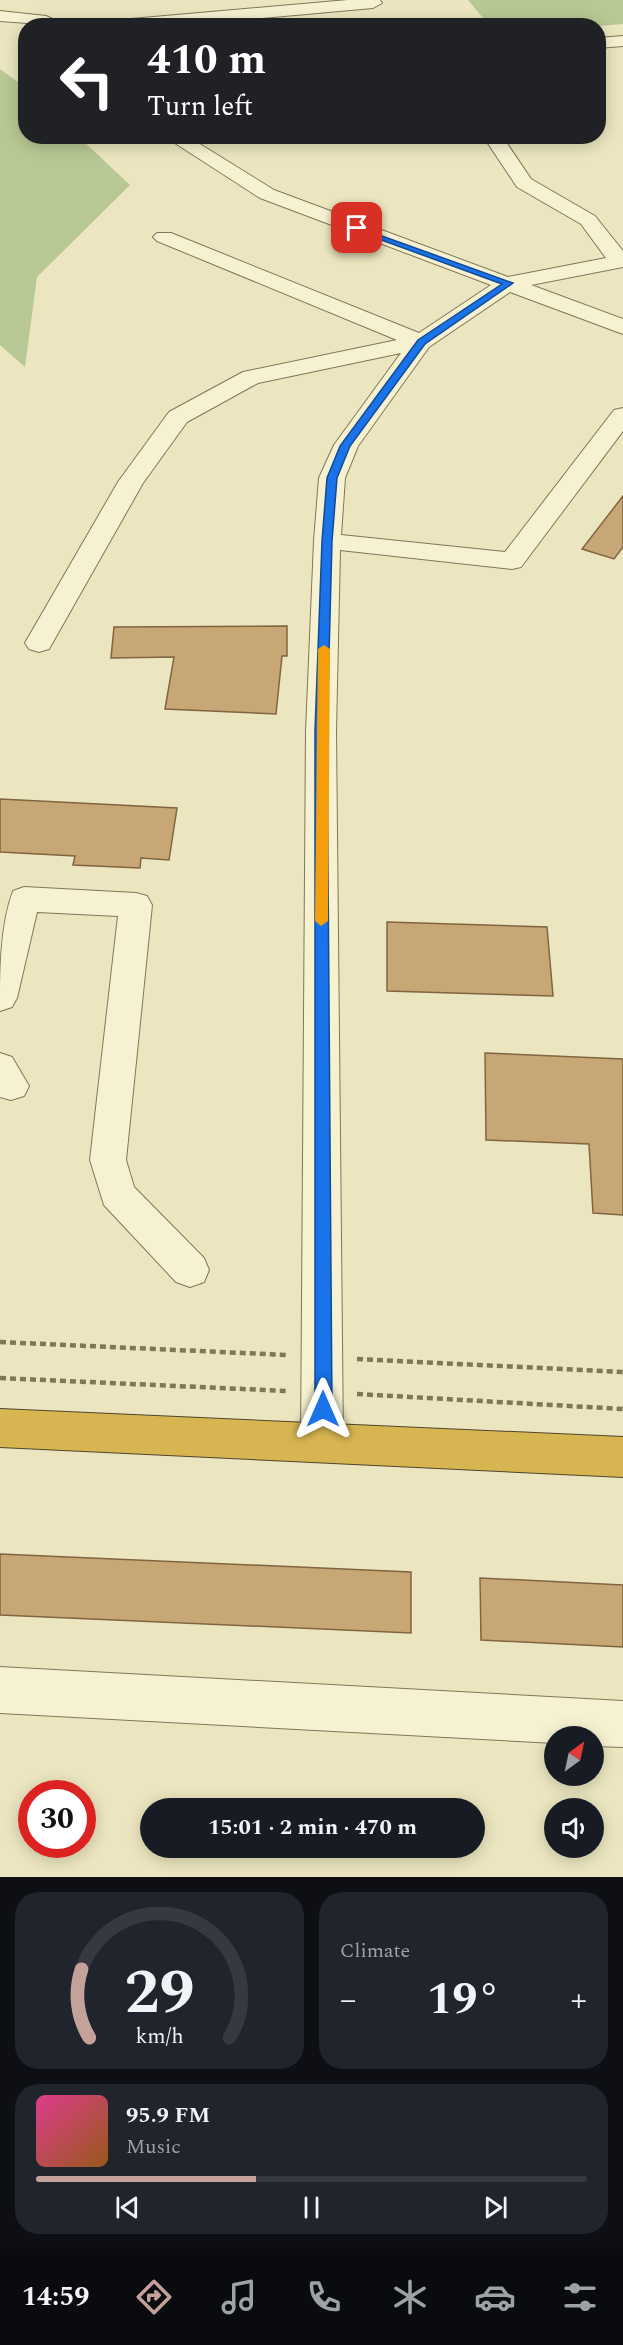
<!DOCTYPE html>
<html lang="en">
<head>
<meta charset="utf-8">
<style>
  :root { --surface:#171b24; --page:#20242c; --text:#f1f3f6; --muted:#9ea1a6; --line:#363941; --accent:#c4a19b }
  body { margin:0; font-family:Spectral,serif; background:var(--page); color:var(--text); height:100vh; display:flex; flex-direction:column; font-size:22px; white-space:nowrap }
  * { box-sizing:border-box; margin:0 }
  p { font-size:20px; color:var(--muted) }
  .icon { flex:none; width:33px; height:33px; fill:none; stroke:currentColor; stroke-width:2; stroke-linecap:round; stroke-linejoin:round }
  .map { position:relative; height:1877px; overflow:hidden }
  .details { display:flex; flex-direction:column; gap:15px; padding:15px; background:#0d0f14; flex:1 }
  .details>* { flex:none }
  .banner { position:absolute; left:18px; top:18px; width:588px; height:126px; border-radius:24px; box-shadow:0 3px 15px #0003; background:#202124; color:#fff; overflow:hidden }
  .needle { width:39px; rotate:33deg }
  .tools { position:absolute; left:544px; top:1726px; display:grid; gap:12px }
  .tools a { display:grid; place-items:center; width:60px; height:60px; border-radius:50%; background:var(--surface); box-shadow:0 3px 15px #0003; font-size:30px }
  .speed { position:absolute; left:18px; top:1780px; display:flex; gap:12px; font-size:30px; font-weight:700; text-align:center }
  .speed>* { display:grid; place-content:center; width:78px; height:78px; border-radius:50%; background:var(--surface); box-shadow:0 3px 15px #0003; line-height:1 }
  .speed .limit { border:9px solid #d22; background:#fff; color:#111 }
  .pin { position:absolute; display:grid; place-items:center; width:51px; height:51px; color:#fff; margin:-26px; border-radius:12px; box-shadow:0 3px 9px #0006 }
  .me { position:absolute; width:66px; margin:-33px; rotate:0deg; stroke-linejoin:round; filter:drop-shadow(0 0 4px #0008) }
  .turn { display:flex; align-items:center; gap:21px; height:126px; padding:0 30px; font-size:27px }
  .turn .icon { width:78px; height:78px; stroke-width:2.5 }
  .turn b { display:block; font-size:42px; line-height:51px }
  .big { font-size:45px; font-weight:700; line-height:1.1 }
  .details .tile { flex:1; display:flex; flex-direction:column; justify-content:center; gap:9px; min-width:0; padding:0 21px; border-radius:24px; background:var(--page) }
  .details .dial { align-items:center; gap:0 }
  .dial svg { height:156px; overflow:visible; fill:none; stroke:var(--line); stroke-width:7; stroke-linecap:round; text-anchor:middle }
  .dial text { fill:var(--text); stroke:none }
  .song { display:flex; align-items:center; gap:18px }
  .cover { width:72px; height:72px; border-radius:9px; background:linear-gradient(135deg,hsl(330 70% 55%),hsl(30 70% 35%)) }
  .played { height:6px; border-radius:3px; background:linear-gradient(90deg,var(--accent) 40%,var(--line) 40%) }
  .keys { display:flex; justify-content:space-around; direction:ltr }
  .heat { display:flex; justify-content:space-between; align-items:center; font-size:33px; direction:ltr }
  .details .tiles { flex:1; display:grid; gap:15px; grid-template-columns:1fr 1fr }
  .tile:last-child { grid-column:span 2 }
  .trip { position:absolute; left:140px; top:1798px; width:345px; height:60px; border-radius:30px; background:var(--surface); box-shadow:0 3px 15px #0003; font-weight:700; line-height:60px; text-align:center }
  .dock { display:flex; height:96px; justify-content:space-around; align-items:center; background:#090b0e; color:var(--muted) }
  .dock .icon { width:42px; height:42px }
  .dock .current { color:var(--accent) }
  .dock b { font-size:27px; color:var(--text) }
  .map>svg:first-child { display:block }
</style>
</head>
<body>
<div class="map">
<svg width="623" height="1877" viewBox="0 0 623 1877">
  <rect width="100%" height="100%" fill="#ebe6bf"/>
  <path fill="#b8c894" d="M 468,0 L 623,0 L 623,24 L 599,26 L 489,25 Z
    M 0,69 L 25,87 L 26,136 L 79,137 L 130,185 L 37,277 L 25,367 L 0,345 Z"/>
  <path fill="#c7a776" stroke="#806540" stroke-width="1.5" d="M 623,496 L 623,547 L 614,559 L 582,549 Z
    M 287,626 L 287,656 L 282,656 L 276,714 L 165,709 L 174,657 L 111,658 L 114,627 Z
    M 0,799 L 177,808 L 169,860 L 141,858 L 140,868 L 73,865 L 75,856 L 0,852 Z
    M 387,922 L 547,927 L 553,996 L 387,991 Z
    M 485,1053 L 623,1059 L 623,1215 L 593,1213 L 589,1144 L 486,1140 Z
    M 0,1554 L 411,1572 L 411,1633 L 0,1615 Z
    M 480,1578 L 623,1585 L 623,1647 L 481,1640 Z"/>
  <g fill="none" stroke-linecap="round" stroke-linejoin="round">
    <g stroke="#827658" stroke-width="2">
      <path id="minor" d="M 348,0 L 380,0 L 382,3 L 373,8 L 174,26 L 100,26 L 108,21 Z
        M 0,11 L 46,16 L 68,26 L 0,21 Z
        M 623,36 L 623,46 L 598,48 L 598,38 Z
        M 164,136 L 187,136 L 274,190 L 508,277 L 606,258 L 581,224 L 517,187 L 483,136 L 502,136 L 531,179 L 595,216 L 623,251 L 623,267 L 531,285 L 623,319 L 623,334 L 510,292 L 429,347 L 358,446 L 345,478 L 341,535 L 505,552 L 614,410 L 623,408 L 623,431 L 521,567 L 512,569 L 340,550 L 336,731 L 343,1442 L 337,1456 L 322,1462 L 307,1456 L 301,1442 L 306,731 L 314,541 L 319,478 L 334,445 L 401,353 L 258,383 L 187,422 L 143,483 L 49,649 L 39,652 L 29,649 L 25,643 L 118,482 L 169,412 L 243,372 L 397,340 L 157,241 L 153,237 L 157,233 L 171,233 L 419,333 L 491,285 L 260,198 Z
        M 24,887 L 136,893 L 147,896 L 152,905 L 126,1160 L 134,1187 L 204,1258 L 209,1270 L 204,1282 L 190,1287 L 176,1282 L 104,1205 L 90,1160 L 118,916 L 37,912 L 17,998 L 12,1007 L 0,1011 C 0,972 0,926 13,891 Z
        M 0,1053 L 12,1057 L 29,1086 L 24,1096 L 11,1100 L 0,1097 Z
        M 0,1667 L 623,1701 L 623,1747 L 594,1746 L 594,1737 L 555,1737 L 555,1743 L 0,1713 Z"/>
    </g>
    <g stroke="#50442d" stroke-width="2">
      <path id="highway" d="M 0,1409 L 623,1437 L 623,1477 L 0,1447 Z"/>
    </g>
    <path stroke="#827658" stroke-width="4.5" stroke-dasharray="6 4" stroke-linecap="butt" d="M 0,1342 L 287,1355
      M 357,1359 L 623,1372
      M 0,1378 L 287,1391
      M 357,1394 L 623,1409"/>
    <use href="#minor" fill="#f6f2d1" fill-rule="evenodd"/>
    <use href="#highway" fill="#d7b652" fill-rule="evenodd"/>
  </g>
  <path fill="#1a73e8" stroke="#114b97" stroke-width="1.5" d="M 354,226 L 513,283 L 425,344 L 350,446 L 337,478 L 332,541 L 327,731 L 332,1409 L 329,1414 L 323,1417 L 317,1414 L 315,1409 L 315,731 L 322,541 L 327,478 L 340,446 L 418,340 L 502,284 L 354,230 Z"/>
  <path fill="#f59e0b" d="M 324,645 L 330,649 L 328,921 L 321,926 L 315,921 L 318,649 Z"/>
</svg>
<div class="tools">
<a><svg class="needle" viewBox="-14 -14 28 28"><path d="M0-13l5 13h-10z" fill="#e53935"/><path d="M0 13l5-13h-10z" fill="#9ea1a6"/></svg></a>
<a><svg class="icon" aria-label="sound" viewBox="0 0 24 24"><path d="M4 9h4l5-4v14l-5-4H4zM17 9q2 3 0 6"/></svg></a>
</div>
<div class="speed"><div class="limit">30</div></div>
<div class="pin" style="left:357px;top:228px;background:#d93025"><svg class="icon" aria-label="arrive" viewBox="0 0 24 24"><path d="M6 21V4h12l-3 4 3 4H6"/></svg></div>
<svg class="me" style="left:323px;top:1409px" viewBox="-20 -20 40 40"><path d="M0-17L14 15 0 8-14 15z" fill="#1a73e8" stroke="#fff" stroke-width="4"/></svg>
<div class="trip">15:01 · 2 min · 470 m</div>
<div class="banner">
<div class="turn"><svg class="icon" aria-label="left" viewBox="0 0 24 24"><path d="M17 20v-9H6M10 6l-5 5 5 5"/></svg><div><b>410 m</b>Turn left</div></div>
</div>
</div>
<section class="details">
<div class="tiles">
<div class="tile dial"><svg viewBox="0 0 100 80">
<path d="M14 69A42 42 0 1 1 86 69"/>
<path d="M14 69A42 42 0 0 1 10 34" stroke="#c4a19b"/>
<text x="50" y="56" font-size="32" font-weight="700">29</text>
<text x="50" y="72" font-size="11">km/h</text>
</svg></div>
<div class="tile"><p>Climate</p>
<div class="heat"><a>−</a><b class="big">19°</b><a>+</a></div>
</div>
<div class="tile">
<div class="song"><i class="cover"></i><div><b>95.9 FM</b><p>Music</p></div></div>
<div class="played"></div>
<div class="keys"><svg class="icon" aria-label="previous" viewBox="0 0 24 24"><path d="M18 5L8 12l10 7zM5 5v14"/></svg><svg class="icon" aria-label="pause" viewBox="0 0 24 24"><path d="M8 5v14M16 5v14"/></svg><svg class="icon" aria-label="next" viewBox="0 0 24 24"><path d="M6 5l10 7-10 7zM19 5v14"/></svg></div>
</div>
</div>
</section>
<nav class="dock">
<b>14:59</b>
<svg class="icon current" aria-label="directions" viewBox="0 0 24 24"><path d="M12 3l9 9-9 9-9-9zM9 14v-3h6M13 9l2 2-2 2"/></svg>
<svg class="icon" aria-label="music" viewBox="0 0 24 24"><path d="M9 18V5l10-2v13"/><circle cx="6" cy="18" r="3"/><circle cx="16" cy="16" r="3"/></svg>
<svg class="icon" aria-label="phone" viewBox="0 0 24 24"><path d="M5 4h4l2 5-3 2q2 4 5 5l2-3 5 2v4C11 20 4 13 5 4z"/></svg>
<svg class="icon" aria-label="climate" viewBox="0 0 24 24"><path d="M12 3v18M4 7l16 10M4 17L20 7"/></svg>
<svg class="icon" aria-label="car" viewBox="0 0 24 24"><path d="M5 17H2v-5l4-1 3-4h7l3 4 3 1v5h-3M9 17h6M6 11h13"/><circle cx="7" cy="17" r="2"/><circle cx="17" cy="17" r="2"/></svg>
<svg class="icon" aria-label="filters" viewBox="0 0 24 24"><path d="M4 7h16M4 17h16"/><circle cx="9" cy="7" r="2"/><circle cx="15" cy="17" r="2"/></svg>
</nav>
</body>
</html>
